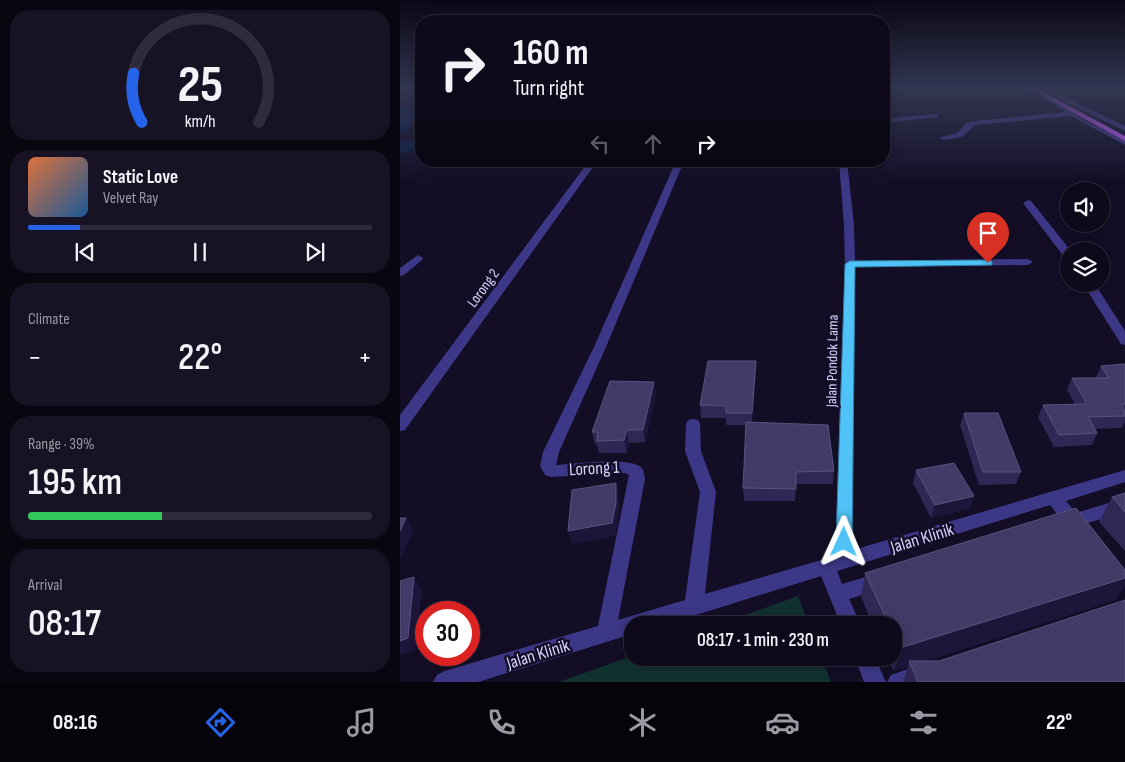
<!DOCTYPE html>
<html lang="en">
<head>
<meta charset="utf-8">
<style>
  :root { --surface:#0e0a1c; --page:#171325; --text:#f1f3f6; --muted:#9b9aa3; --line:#2e2b3b; --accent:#2563eb }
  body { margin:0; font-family:"Sofia Sans Condensed",sans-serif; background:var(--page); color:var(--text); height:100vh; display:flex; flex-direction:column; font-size:19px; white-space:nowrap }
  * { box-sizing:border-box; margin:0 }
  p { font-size:16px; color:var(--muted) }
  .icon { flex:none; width:28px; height:28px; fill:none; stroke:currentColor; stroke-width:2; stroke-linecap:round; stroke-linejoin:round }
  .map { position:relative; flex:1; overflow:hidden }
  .sheet { display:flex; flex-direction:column; gap:10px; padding:10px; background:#08060f; width:400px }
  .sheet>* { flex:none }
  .top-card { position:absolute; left:15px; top:15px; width:475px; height:152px; border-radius:20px; box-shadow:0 2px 12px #0003,0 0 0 1px var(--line); background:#0e0a1c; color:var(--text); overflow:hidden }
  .buttons { position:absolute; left:660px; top:182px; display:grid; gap:10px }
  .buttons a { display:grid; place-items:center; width:50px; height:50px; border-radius:50%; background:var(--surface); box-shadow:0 2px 12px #0003,0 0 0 1px var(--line); font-size:25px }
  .speed { position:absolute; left:15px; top:601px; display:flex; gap:10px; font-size:25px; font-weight:700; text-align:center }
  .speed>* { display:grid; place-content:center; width:65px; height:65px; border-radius:50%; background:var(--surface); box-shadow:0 2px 12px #0003,0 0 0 1px var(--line); line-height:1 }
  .speed .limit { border:8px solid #d22; background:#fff; color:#111 }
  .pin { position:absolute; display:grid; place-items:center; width:42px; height:42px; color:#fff; margin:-51px -21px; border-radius:50% 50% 50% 0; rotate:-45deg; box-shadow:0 0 5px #0007 }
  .pin .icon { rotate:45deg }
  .me { position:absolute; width:55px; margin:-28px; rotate:1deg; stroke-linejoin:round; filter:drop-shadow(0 0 4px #0008) }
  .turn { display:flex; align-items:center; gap:18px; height:105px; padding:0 15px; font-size:22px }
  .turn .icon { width:65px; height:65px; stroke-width:2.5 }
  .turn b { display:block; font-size:35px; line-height:42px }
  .lanes { display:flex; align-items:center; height:48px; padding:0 15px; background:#0003; justify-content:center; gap:25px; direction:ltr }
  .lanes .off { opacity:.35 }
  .big { font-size:38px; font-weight:600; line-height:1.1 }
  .sheet .widget { flex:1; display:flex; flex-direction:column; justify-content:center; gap:8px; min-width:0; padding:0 18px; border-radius:20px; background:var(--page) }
  .sheet .dial { align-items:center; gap:0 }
  .dial svg { height:130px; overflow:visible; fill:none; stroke:var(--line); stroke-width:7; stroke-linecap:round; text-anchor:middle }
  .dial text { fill:var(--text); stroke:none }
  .song { display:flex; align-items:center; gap:15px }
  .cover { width:60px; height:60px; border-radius:8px; background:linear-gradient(135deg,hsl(20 70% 55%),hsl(210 70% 35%)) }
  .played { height:5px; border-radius:2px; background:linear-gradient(90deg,var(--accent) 15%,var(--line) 15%) }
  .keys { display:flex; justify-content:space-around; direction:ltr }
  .heat { display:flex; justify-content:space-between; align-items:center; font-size:28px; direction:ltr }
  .charge { height:8px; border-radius:4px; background:linear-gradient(90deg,#34c759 39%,var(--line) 0) }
  .trip { position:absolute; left:224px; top:616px; width:278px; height:50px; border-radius:20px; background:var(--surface); box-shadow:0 2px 12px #0003,0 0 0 1px var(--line); font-weight:600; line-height:50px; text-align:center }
  .tab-bar { display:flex; height:80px; justify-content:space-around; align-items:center; background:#06040b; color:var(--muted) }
  .tab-bar .icon { width:35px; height:35px }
  .tab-bar .on { color:var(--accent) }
  .tab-bar b { font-size:22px; color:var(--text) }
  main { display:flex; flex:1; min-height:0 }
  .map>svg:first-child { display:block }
</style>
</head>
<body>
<main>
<section class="sheet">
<div class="widget dial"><svg viewBox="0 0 100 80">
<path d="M14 69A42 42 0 1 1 86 69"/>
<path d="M14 69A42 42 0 0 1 9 39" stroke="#2563eb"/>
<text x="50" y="56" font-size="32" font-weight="700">25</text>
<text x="50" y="72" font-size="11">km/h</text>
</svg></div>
<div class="widget">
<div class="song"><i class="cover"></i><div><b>Static Love</b><p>Velvet Ray</p></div></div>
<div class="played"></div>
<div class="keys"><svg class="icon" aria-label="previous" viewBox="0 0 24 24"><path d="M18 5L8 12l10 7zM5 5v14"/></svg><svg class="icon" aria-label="pause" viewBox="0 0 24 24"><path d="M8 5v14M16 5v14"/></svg><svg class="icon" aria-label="next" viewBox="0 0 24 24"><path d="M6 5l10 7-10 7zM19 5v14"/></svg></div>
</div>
<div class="widget"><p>Climate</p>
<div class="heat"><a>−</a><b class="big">22°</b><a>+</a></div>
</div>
<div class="widget"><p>Range · 39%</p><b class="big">195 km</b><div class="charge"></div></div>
<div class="widget"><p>Arrival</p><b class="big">08:17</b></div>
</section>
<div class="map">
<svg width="725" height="682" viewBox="0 0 725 682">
  <rect width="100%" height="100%" fill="#130e26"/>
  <path fill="#113130" d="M 398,596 L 409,625 L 318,625 Z
    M 232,656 L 232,658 L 422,658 L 431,682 L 159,682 Z"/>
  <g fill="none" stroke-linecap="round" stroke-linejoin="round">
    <path fill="#081d45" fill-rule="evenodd" d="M 3,106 L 9,108 L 17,117 L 6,131 L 0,132 L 0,107 Z
      M 21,138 L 21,148 L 0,154 L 0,142 Z"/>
    <path fill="#3c3887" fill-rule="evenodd" d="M 491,91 L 493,92 L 493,94 L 484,96 L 484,92 Z
      M 642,92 L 686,121 L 725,140 L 725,145 L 671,116 L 575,125 L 562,137 L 543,140 L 539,138 L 557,133 L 566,123 L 574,121 L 665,112 L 640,95 L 640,93 Z
      M 654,92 L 725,126 L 725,131 L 652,95 L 651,94 Z
      M 536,114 L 538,115 L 538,117 L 484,123 L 484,119 Z
      M 276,161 L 284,161 L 206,347 L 159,452 L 156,465 C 173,464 231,456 242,468 C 244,471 244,475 245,479 L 218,620 L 285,600 L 300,492 L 285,451 L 286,424 L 288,420 L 293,419 L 298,420 L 300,424 L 301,451 L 316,492 L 305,594 L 435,556 L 445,264 L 444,225 L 439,161 L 447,161 L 454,225 L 455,261 L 628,259 L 633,262 L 628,265 L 455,267 L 453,550 L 725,470 L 725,482 L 666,501 L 676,513 L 725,498 L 725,512 L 684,524 L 682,530 L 676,532 L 662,527 L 659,522 L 661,519 L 650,505 L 437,571 L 442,584 L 479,573 L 486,575 L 488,581 L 486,587 L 449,599 L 461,625 L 441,625 L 421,576 L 264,625 L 232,625 L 232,634 L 78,682 L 33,682 L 37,675 L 44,671 L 198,626 L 229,475 L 225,473 L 151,477 L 145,475 L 140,466 L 143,452 L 194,347 Z
      M 186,165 L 193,167 L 5,430 L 0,431 L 0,415 Z
      M 628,200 L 631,201 L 671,251 L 669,251 L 669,259 L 665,258 L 623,203 Z
      M 18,255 L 23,258 L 22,260 L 4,275 L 0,276 L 0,268 Z
      M 683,284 L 695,284 L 725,331 L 725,345 L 721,344 Z
      M 455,658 L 475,658 L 486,682 L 464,682 Z
      M 519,665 L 526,668 L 529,675 L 527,682 L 487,682 L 491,675 Z"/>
    <path fill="#c55bff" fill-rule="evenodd" d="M 628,88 L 636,88 L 725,136 L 725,141 Z"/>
  </g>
  <path fill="#312755" d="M 725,364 L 725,421 L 722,428 L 695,429 L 697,433 L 692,445 L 654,447 L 638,417 L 643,405 L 675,404 L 667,390 L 672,378 L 696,378 L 701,366 Z
    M 356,373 L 352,422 L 434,471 L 433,484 L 396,484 L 395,501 L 344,501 L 343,488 L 346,425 L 326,425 L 326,418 L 301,418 L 300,405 Z
    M 254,382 L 256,394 L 245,442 L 229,443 L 227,453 L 199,453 L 197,445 L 195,444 L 192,432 Z
    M 564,413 L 621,472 L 616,484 L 579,485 L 560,425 Z
    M 516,470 L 574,496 L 570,508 L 531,518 L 513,483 Z
    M 725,493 L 725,551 L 699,522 L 712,497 Z
    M 725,570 L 725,585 L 715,600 L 525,661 L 539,661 L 725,682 L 503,682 L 508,667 L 494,671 L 487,658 L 492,658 L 492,625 L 473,625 L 461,597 L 465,573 Z"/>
  <path fill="#1d153a" d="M 356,361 L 356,373 L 352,425 L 352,413 Z
    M 254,382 L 256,394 L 245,442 L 243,430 Z
    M 227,430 L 229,443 L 227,453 L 224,440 Z
    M 216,483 L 219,496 L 219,515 L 215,536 L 172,544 L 168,531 Z
    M 574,496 L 570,508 L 531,518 L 535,505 Z
    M 6,518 L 13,530 L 0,560 L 0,531 Z
    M 14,577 L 22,590 L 16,650 L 0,655 L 0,641 Z
    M 725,578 L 725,585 L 715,600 L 511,666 L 509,661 L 508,667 L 494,671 L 500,648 Z"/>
  <path fill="#433a67" stroke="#5a527f" d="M 308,361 L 356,361 L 352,413 L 326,413 L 326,406 L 300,405 Z
    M 725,364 L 725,404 L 721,404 L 725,411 L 725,416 L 688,417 L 697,433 L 659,435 L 643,405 L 687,404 L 672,378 L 709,378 L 701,366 Z
    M 210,381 L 254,382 L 243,430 L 227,430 L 224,440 L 197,441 L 198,432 L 192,432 Z
    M 564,413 L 598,413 L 621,472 L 583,472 Z
    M 346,422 L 428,425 L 434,471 L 396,472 L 396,489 L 343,488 Z
    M 554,463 L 574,496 L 535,505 L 516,470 Z
    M 216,483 L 216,503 L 212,523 L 168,531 L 172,490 Z
    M 725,493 L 725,512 L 712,497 Z
    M 676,508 L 725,570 L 725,578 L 500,648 L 492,633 L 492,625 L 489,625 L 465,573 Z
    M 0,518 L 6,518 L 0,531 Z
    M 14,577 L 8,638 L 0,641 L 0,581 Z
    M 725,600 L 725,682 L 518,682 L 509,661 L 539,661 Z"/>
  <linearGradient id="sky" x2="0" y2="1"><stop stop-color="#0a0815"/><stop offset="0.48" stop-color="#333652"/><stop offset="1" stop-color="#333652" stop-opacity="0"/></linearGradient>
  <rect width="725" height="183" fill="url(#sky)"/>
  <path fill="#4fc3f7" stroke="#337fa1" d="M 588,260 L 592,261 L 592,265 L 455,267 L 452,542 L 450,546 L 444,548 L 439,546 L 436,542 L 445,264 L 450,261 Z"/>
  <g text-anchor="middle" stroke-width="5" stroke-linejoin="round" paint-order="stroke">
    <g font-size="15" fill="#d9d4ff" stroke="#130e26">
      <text transform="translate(83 288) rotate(-54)" y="5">Lorong 2</text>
      <text transform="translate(432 361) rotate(-89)" y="5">Jalan Pondok Lama</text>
    </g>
    <g font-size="18" fill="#d9d4ff" stroke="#130e26">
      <text transform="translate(194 468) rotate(-3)" y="6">Lorong 1</text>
      <text transform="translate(522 538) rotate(-17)" y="6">Jalan Klinik</text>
      <text transform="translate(138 654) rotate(-17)" y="6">Jalan Klinik</text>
    </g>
  </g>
</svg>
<div class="buttons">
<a><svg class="icon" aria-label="sound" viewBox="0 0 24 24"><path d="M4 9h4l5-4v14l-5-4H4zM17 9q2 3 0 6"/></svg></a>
<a><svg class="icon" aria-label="layers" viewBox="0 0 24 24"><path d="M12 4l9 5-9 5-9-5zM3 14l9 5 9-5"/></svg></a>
</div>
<div class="speed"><div class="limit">30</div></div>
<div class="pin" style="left:588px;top:263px;background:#d93025"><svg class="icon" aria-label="arrive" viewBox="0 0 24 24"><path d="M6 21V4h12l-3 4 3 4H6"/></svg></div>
<svg class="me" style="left:444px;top:542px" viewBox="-20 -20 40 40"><path d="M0-17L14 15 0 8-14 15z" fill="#4fc3f7" stroke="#fff" stroke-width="4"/></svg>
<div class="trip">08:17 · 1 min · 230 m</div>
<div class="top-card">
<div class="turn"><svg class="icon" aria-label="right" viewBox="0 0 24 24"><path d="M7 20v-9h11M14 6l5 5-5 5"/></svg><div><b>160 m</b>Turn right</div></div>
<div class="lanes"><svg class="icon off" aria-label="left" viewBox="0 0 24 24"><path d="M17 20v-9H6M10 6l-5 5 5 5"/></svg><svg class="icon off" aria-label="ahead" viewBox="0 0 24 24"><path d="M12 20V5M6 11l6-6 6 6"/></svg><svg class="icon" aria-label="right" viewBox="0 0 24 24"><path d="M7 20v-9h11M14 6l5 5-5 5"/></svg></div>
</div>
</div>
</main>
<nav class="tab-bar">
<b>08:16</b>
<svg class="icon on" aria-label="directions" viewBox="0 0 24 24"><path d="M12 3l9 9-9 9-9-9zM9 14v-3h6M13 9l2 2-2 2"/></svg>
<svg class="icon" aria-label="music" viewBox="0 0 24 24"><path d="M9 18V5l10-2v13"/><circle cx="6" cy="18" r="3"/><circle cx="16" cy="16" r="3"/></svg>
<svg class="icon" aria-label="phone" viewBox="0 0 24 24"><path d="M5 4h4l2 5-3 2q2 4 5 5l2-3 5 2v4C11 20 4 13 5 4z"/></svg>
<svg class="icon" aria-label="climate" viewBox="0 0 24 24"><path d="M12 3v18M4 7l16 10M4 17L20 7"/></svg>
<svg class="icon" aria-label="car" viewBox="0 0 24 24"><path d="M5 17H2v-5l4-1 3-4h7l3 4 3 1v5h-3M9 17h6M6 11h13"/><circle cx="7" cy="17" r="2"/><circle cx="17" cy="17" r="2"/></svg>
<svg class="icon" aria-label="filters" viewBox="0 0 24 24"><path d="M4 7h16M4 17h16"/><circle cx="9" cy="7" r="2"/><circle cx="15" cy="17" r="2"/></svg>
<b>22°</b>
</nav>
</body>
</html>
